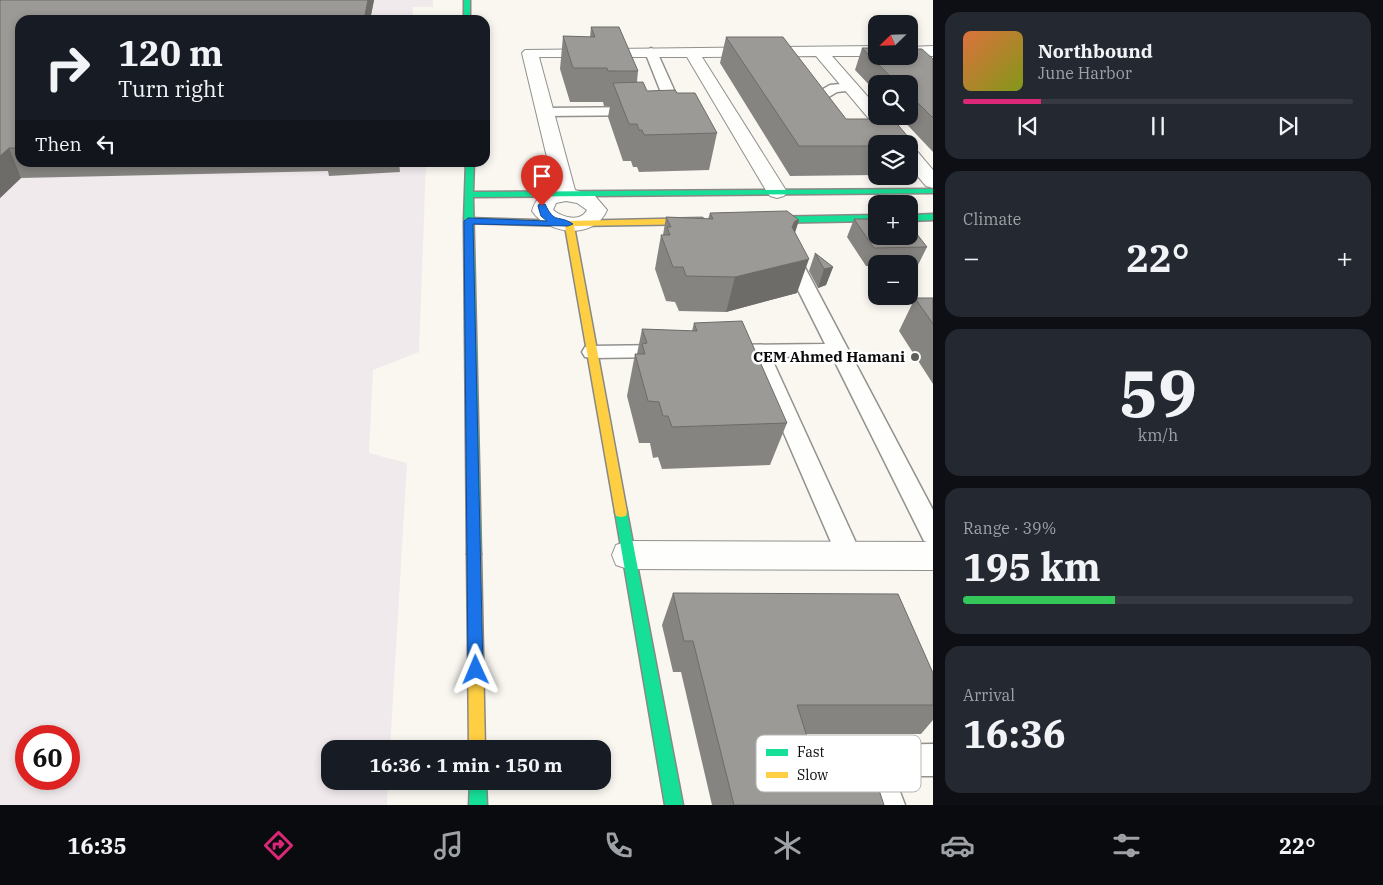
<!DOCTYPE html>
<html lang="en">
<head>
<meta charset="utf-8">
<style>
  :root { --surface:#171b24; --page:#242831; --text:#f1f3f6; --muted:#9ea1a6; --line:#363941; --accent:#db2777 }
  body { margin:0; font-family:"IBM Plex Serif",serif; background:var(--page); color:var(--text); height:100vh; display:flex; flex-direction:column; font-size:19px; white-space:nowrap }
  * { box-sizing:border-box; margin:0 }
  p { font-size:16px; color:var(--muted) }
  .icon { flex:none; width:28px; height:28px; fill:none; stroke:currentColor; stroke-width:2; stroke-linecap:round; stroke-linejoin:round }
  .map { position:relative; flex:1; overflow:hidden }
  .drawer { display:flex; flex-direction:column; gap:12px; padding:12px; background:#0d0f14; width:450px }
  .drawer>* { flex:none }
  .guide { position:absolute; left:15px; top:15px; width:475px; height:152px; border-radius:15px; box-shadow:0 2px 8px #0003; background:#171b24; color:var(--text); overflow:hidden }
  .needle { width:32px; rotate:247deg }
  .controls { position:absolute; left:868px; top:15px; display:grid; gap:10px }
  .controls a { display:grid; place-items:center; width:50px; height:50px; border-radius:10px; background:var(--surface); box-shadow:0 2px 8px #0003; font-size:25px }
  .speed { position:absolute; left:15px; top:725px; display:flex; gap:10px; font-size:25px; font-weight:700; text-align:center }
  .speed>* { display:grid; place-content:center; width:65px; height:65px; border-radius:50%; background:var(--surface); box-shadow:0 2px 8px #0003; line-height:1 }
  .speed .limit { border:8px solid #d22; background:#fff; color:#111 }
  .pin { position:absolute; display:grid; place-items:center; width:42px; height:42px; color:#fff; margin:-51px -21px; border-radius:50% 50% 50% 0; rotate:-45deg; box-shadow:0 0 5px #0007 }
  .pin .icon { rotate:45deg }
  .me { position:absolute; width:55px; margin:-28px; rotate:359deg; stroke-linejoin:round; filter:drop-shadow(0 0 4px #0008) }
  .turn { display:flex; align-items:center; gap:18px; height:105px; padding:0 20px; font-size:22px }
  .turn .icon { width:65px; height:65px; stroke-width:2.5 }
  .turn b { display:block; font-size:35px; line-height:42px }
  .then { display:flex; align-items:center; height:48px; padding:0 20px; background:#0003; gap:10px; font-size:19px }
  .big { font-size:38px; font-weight:700; line-height:1.1 }
  .drawer .card { flex:1; display:flex; flex-direction:column; justify-content:center; gap:8px; min-width:0; padding:0 18px; border-radius:15px; background:var(--page) }
  .drawer .dial { align-items:center; gap:0 }
  .dial b { font-size:65px; line-height:1 }
  .song { display:flex; align-items:center; gap:15px }
  .cover { width:60px; height:60px; border-radius:8px; background:linear-gradient(135deg,hsl(20 70% 55%),hsl(70 70% 35%)) }
  .played { height:5px; border-radius:2px; background:linear-gradient(90deg,var(--accent) 20%,var(--line) 20%) }
  .keys { display:flex; justify-content:space-around; direction:ltr }
  .heat { display:flex; justify-content:space-between; align-items:center; font-size:28px; direction:ltr }
  .charge { height:8px; border-radius:4px; background:linear-gradient(90deg,#34c759 39%,var(--line) 0) }
  .trip { position:absolute; left:321px; top:740px; width:290px; height:50px; border-radius:15px; background:var(--surface); box-shadow:0 2px 8px #0003; font-weight:700; line-height:50px; text-align:center }
  .tabs { display:flex; height:80px; justify-content:space-around; align-items:center; background:#090b0e; color:var(--muted) }
  .tabs .icon { width:35px; height:35px }
  .tabs .on { color:var(--accent) }
  .tabs b { font-size:22px; color:var(--text) }
  main { display:flex; flex:1; min-height:0 }
  .map>svg:first-child { display:block }
</style>
</head>
<body>
<main>
<div class="map">
<svg width="933" height="805" viewBox="0 0 933 805">
  <rect width="100%" height="100%" fill="#f9f7f0"/>
  <path fill="#f0eaed" fill-rule="evenodd" d="M 0,0 L 433,0 L 433,7 L 412,7 L 414,20 L 20,20 L 20,162 L 426,163 L 419,352 L 373,370 L 369,453 L 407,463 L 390,749 L 330,749 L 330,781 L 388,781 L 387,805 L 0,805 ZM 26,736 L 69,736 L 69,779 L 26,779 Z"/>
  <g fill="none" stroke-linecap="round" stroke-linejoin="round">
    <g stroke="#92918e" stroke-width="3">
      <path id="lane" d="M 651,48 L 657,52 L 680,103 L 677,111 L 653,115 L 545,116 L 538,112 L 545,108 L 653,107 L 666,105 L 645,52 Z
        M 851,83 L 857,87 L 855,90 L 837,92 L 827,98 L 828,103 L 837,115 L 830,119 L 825,118 L 814,103 L 816,93 L 830,85 Z
        M 792,255 L 798,256 L 801,260 L 933,510 L 933,544 L 924,541 L 832,356 L 771,357 L 862,556 L 858,563 L 849,567 L 840,563 L 751,357 L 726,357 L 719,356 L 716,351 L 719,346 L 726,345 L 825,344 L 783,260 L 786,256 Z
        M 665,345 L 672,346 L 675,351 L 672,356 L 665,357 L 592,358 L 585,357 L 582,352 L 585,347 L 592,346 Z
        M 933,744 L 933,776 L 894,776 L 905,805 L 873,805 L 857,761 L 862,750 L 873,745 Z"/>
    </g>
    <g stroke="#92918e" stroke-width="2">
      <path id="street" d="M 876,46 L 876,56 L 832,56 L 876,106 L 876,116 L 885,116 L 882,120 L 876,121 L 870,120 L 816,56 L 702,57 L 787,192 L 784,196 L 777,198 L 770,196 L 767,192 L 687,57 L 539,57 L 575,190 L 595,196 L 607,210 C 595,240 548,235 532,211 C 536,198 541,194 555,191 L 522,53 L 525,50 ZM 566,201 L 577,203 L 587,210 C 580,223 562,217 553,210 L 556,203 Z
        M 933,46 L 933,56 L 909,55 L 909,47 Z
        M 909,148 L 916,150 L 933,170 L 933,188 L 926,186 L 909,166 Z
        M 628,541 L 933,542 L 933,570 L 628,569 L 616,565 L 612,555 L 616,545 Z"/>
    </g>
    <g stroke="#898885" stroke-width="3">
      <path id="fast" d="M 464,0 L 470,0 L 470,20 L 464,20 Z
        M 466,162 L 474,162 L 473,192 L 933,189 L 933,193 L 473,197 L 481,554 L 479,558 L 474,560 L 469,558 L 467,554 L 464,221 Z
        M 933,214 L 933,220 L 909,221 L 909,215 Z
        M 876,215 L 876,221 L 762,223 L 758,220 L 762,217 Z
        M 621,507 L 626,508 L 627,512 L 683,805 L 665,805 L 615,512 L 616,508 Z
        M 470,781 L 486,781 L 487,805 L 469,805 Z"/>
    </g>
    <g stroke="#898885" stroke-width="3">
      <path id="slow" d="M 468,218 L 569,221 L 702,218 L 706,221 L 702,224 L 574,226 L 627,512 L 626,516 L 621,517 L 616,516 L 615,512 L 565,226 L 465,223 L 465,219 Z
        M 474,548 L 479,550 L 481,554 L 485,749 L 469,749 L 467,554 L 469,550 Z"/>
    </g>
    <use href="#lane" fill="#fefefd" fill-rule="evenodd"/>
    <use href="#street" fill="#fefefd" fill-rule="evenodd"/>
    <use href="#fast" fill="#16e098" fill-rule="evenodd"/>
    <use href="#slow" fill="#ffcf43" fill-rule="evenodd"/>
  </g>
  <path fill="#868481" d="M 0,0 L 374,0 L 370,20 L 20,20 L 20,162 L 399,162 L 400,172 L 329,176 L 328,171 L 21,178 L 0,198 Z
    M 591,27 L 638,71 L 637,82 L 647,91 L 677,93 L 717,133 L 709,170 L 639,172 L 637,167 L 633,167 L 631,161 L 623,161 L 608,117 L 610,106 L 604,106 L 603,102 L 570,102 L 560,69 L 563,36 L 590,37 Z
    M 726,37 L 846,119 L 915,145 L 909,160 L 909,144 L 876,144 L 876,175 L 790,176 L 720,63 Z
    M 862,48 L 933,59 L 933,152 L 899,116 L 909,116 L 909,84 L 876,84 L 876,92 L 855,70 Z
    M 710,213 L 799,220 L 795,232 L 797,293 L 726,312 L 679,311 L 675,302 L 666,301 L 655,269 L 661,235 L 663,235 L 666,217 L 708,219 Z
    M 854,219 L 927,247 L 918,265 L 909,265 L 909,264 L 876,264 L 876,266 L 866,266 L 847,237 Z
    M 815,253 L 833,267 L 826,285 L 818,288 L 809,271 Z
    M 915,298 L 933,298 L 933,384 L 899,331 Z
    M 694,323 L 787,423 L 770,465 L 662,469 L 658,457 L 653,458 L 650,443 L 639,443 L 627,396 L 635,354 L 637,354 L 642,329 L 692,331 Z
    M 673,593 L 933,673 L 933,720 L 921,734 L 806,734 L 820,778 L 839,790 L 884,805 L 712,805 L 681,672 L 673,672 L 662,625 Z"/>
  <path fill="#6d6c69" d="M 368,0 L 374,0 L 370,20 L 364,20 Z
    M 9,148 L 21,178 L 0,198 L 0,156 Z
    M 799,220 L 788,254 L 792,227 L 795,221 Z
    M 809,259 L 797,293 L 726,312 L 735,277 Z
    M 833,267 L 826,285 L 818,288 L 824,269 Z"/>
  <path fill="#9c9a96" stroke="#6d6c69" d="M 0,0 L 368,0 L 364,20 L 20,20 L 20,148 L 9,148 L 0,156 Z
    M 591,27 L 619,27 L 638,71 L 608,71 L 607,68 L 573,68 L 563,36 L 595,37 Z
    M 726,37 L 783,37 L 846,119 L 893,119 L 915,145 L 909,145 L 909,144 L 876,144 L 876,146 L 799,146 Z
    M 862,48 L 876,48 L 876,56 L 909,56 L 909,49 L 922,49 L 933,59 L 933,118 L 909,94 L 909,84 L 898,84 Z
    M 643,82 L 647,91 L 675,90 L 677,93 L 695,93 L 717,133 L 644,135 L 642,130 L 639,130 L 637,124 L 629,124 L 613,83 Z
    M 787,211 L 799,220 L 795,221 L 792,227 L 809,259 L 735,277 L 686,276 L 683,267 L 673,267 L 661,235 L 670,235 L 667,227 L 671,227 L 666,217 L 713,219 L 710,213 Z
    M 854,219 L 876,219 L 876,236 L 909,236 L 909,224 L 927,247 L 874,248 Z
    M 815,253 L 833,267 L 824,269 Z
    M 915,298 L 933,298 L 933,324 Z
    M 742,321 L 787,423 L 672,427 L 668,416 L 663,416 L 659,402 L 648,401 L 635,354 L 645,354 L 642,344 L 647,343 L 642,329 L 697,331 L 694,323 Z
    M 673,593 L 898,594 L 933,673 L 933,705 L 797,705 L 820,778 L 834,777 L 839,790 L 879,790 L 884,805 L 734,805 L 693,641 L 684,641 Z"/>
  <path fill="#1a73e8" stroke="#114b97" d="M 539,204 L 545,204 C 555,225 558,214 573,224 L 568,226 L 473,224 L 483,670 L 481,676 L 476,678 L 470,676 L 468,670 L 464,221 L 468,218 L 547,221 L 541,216 L 538,206 Z"/>
  <circle fill="#5e5e5b" stroke="#fff" stroke-width="2" cx="915" cy="357" r="5"/>
  <g text-anchor="middle" stroke-width="5" stroke-linejoin="round" paint-order="stroke">
    <g font-size="15" font-weight="bold" fill="#0b0b0b" stroke="#fff" text-anchor="end">
      <text x="905" y="362">CEM Ahmed Hamani</text>
    </g>
  </g>
  <rect x="756" y="735" width="165" height="57" rx="8" fill="#fff" stroke="#b6b6b6" stroke-width="1"/>
  <rect x="766" y="749" width="22" height="7" fill="#16e098"/>
  <rect x="766" y="772" width="22" height="6" fill="#ffcf43"/>
  <g font-size="14" fill="#0b0b0b">
    <text x="797" y="757">Fast</text>
    <text x="797" y="780">Slow</text>
  </g>
</svg>
<div class="controls">
<a><svg class="needle" viewBox="-14 -14 28 28"><path d="M0-13l5 13h-10z" fill="#e53935"/><path d="M0 13l5-13h-10z" fill="#9ea1a6"/></svg></a>
<a><svg class="icon" aria-label="search" viewBox="0 0 24 24"><circle cx="10" cy="10" r="6"/><path d="M15 15l6 6"/></svg></a>
<a><svg class="icon" aria-label="layers" viewBox="0 0 24 24"><path d="M12 4l9 5-9 5-9-5zM3 14l9 5 9-5"/></svg></a>
<a>+</a>
<a>−</a>
</div>
<div class="speed"><div class="limit">60</div></div>
<div class="pin" style="left:542px;top:206px;background:#d93025"><svg class="icon" aria-label="arrive" viewBox="0 0 24 24"><path d="M6 21V4h12l-3 4 3 4H6"/></svg></div>
<svg class="me" style="left:476px;top:670px" viewBox="-20 -20 40 40"><path d="M0-17L14 15 0 8-14 15z" fill="#1a73e8" stroke="#fff" stroke-width="4"/></svg>
<div class="trip">16:36 · 1 min · 150 m</div>
<div class="guide">
<div class="turn"><svg class="icon" aria-label="right" viewBox="0 0 24 24"><path d="M7 20v-9h11M14 6l5 5-5 5"/></svg><div><b>120 m</b>Turn right</div></div>
<div class="then">Then<svg class="icon" aria-label="left" viewBox="0 0 24 24"><path d="M17 20v-9H6M10 6l-5 5 5 5"/></svg></div>
</div>
</div>
<section class="drawer">
<div class="card">
<div class="song"><i class="cover"></i><div><b>Northbound</b><p>June Harbor</p></div></div>
<div class="played"></div>
<div class="keys"><svg class="icon" aria-label="previous" viewBox="0 0 24 24"><path d="M18 5L8 12l10 7zM5 5v14"/></svg><svg class="icon" aria-label="pause" viewBox="0 0 24 24"><path d="M8 5v14M16 5v14"/></svg><svg class="icon" aria-label="next" viewBox="0 0 24 24"><path d="M6 5l10 7-10 7zM19 5v14"/></svg></div>
</div>
<div class="card"><p>Climate</p>
<div class="heat"><a>−</a><b class="big">22°</b><a>+</a></div>
</div>
<div class="card dial"><b>59</b><p>km/h</p></div>
<div class="card"><p>Range · 39%</p><b class="big">195 km</b><div class="charge"></div></div>
<div class="card"><p>Arrival</p><b class="big">16:36</b></div>
</section>
</main>
<nav class="tabs">
<b>16:35</b>
<svg class="icon on" aria-label="directions" viewBox="0 0 24 24"><path d="M12 3l9 9-9 9-9-9zM9 14v-3h6M13 9l2 2-2 2"/></svg>
<svg class="icon" aria-label="music" viewBox="0 0 24 24"><path d="M9 18V5l10-2v13"/><circle cx="6" cy="18" r="3"/><circle cx="16" cy="16" r="3"/></svg>
<svg class="icon" aria-label="phone" viewBox="0 0 24 24"><path d="M5 4h4l2 5-3 2q2 4 5 5l2-3 5 2v4C11 20 4 13 5 4z"/></svg>
<svg class="icon" aria-label="climate" viewBox="0 0 24 24"><path d="M12 3v18M4 7l16 10M4 17L20 7"/></svg>
<svg class="icon" aria-label="car" viewBox="0 0 24 24"><path d="M5 17H2v-5l4-1 3-4h7l3 4 3 1v5h-3M9 17h6M6 11h13"/><circle cx="7" cy="17" r="2"/><circle cx="17" cy="17" r="2"/></svg>
<svg class="icon" aria-label="filters" viewBox="0 0 24 24"><path d="M4 7h16M4 17h16"/><circle cx="9" cy="7" r="2"/><circle cx="15" cy="17" r="2"/></svg>
<b>22°</b>
</nav>
</body>
</html>
